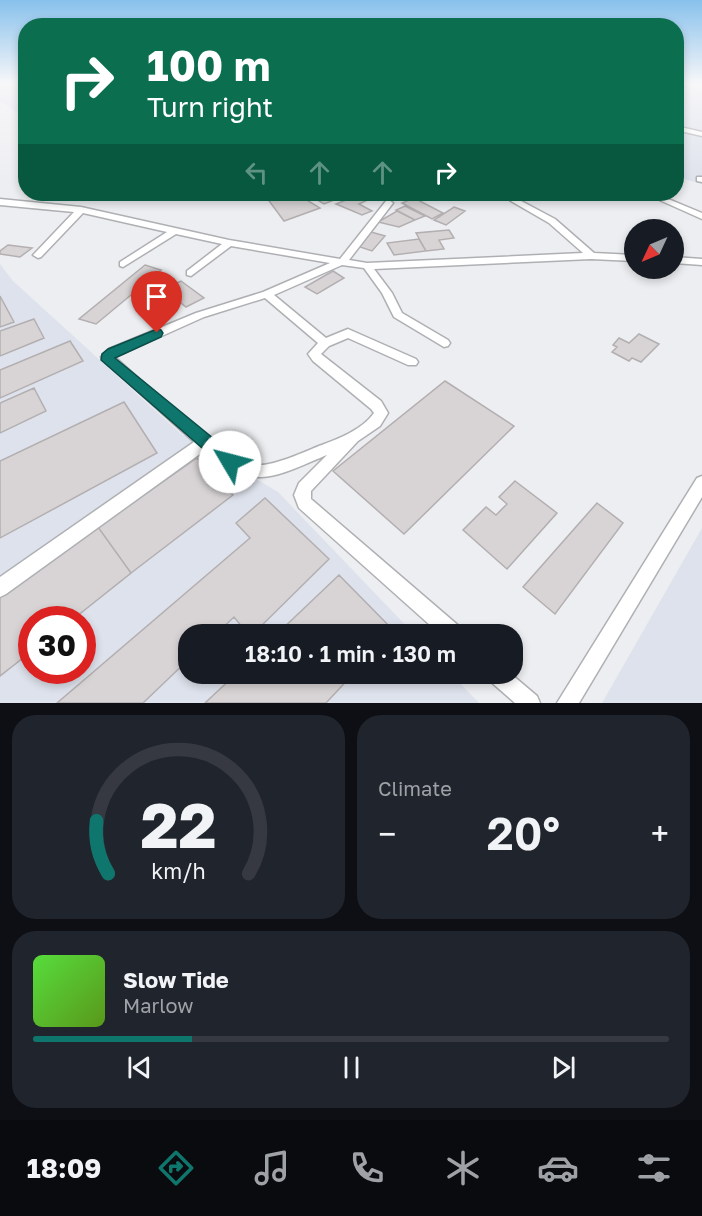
<!DOCTYPE html>
<html lang="en">
<head>
<meta charset="utf-8">
<style>
  :root { --surface:#171b24; --page:#20242c; --text:#f1f3f6; --muted:#9ea1a6; --line:#363941; --accent:#0f766e }
  body { margin:0; font-family:"Golos Text",sans-serif; background:var(--page); color:var(--text); height:100vh; display:flex; flex-direction:column; font-size:22px; white-space:nowrap }
  * { box-sizing:border-box; margin:0 }
  p { font-size:20px; color:var(--muted) }
  .icon { flex:none; width:33px; height:33px; fill:none; stroke:currentColor; stroke-width:2; stroke-linecap:round; stroke-linejoin:round }
  .map { position:relative; height:703px; overflow:hidden }
  .side { display:flex; flex-direction:column; gap:12px; padding:12px; background:#0d0f14; flex:1 }
  .side>* { flex:none }
  .guide { position:absolute; left:18px; top:18px; width:666px; height:183px; border-radius:24px; box-shadow:0 3px 9px #0003; background:#0b6e4f; color:#fff; overflow:hidden }
  .needle { width:39px; rotate:226deg }
  .tools { position:absolute; left:624px; top:219px; display:grid; gap:12px }
  .tools a { display:grid; place-items:center; width:60px; height:60px; border-radius:50%; background:var(--surface); box-shadow:0 3px 9px #0003; font-size:30px }
  .speed { position:absolute; left:18px; top:606px; display:flex; gap:12px; font-size:30px; font-weight:700; text-align:center }
  .speed>* { display:grid; place-content:center; width:78px; height:78px; border-radius:50%; background:var(--surface); box-shadow:0 3px 9px #0003; line-height:1 }
  .speed .limit { border:9px solid #d22; background:#fff; color:#111 }
  .pin { position:absolute; display:grid; place-items:center; width:51px; height:51px; color:#fff; margin:-62px -26px; border-radius:50% 50% 50% 0; rotate:-45deg; box-shadow:0 0 6px #0007 }
  .pin .icon { rotate:45deg }
  .me { position:absolute; width:66px; margin:-33px; rotate:307deg; stroke-linejoin:round; filter:drop-shadow(0 0 4px #0008) }
  .turn { display:flex; align-items:center; gap:21px; height:126px; padding:0 30px; font-size:27px }
  .turn .icon { width:78px; height:78px; stroke-width:2.5 }
  .turn b { display:block; font-size:42px; line-height:51px }
  .lanes { display:flex; align-items:center; height:57px; padding:0 30px; background:#0003; justify-content:center; gap:30px; direction:ltr }
  .lanes .off { opacity:.35 }
  .big { font-size:45px; font-weight:600; line-height:1.1 }
  .side .tile { flex:1; display:flex; flex-direction:column; justify-content:center; gap:9px; min-width:0; padding:0 21px; border-radius:24px; background:var(--page) }
  .side .dial { align-items:center; gap:0 }
  .dial svg { height:156px; overflow:visible; fill:none; stroke:var(--line); stroke-width:7; stroke-linecap:round; text-anchor:middle }
  .dial text { fill:var(--text); stroke:none }
  .song { display:flex; align-items:center; gap:18px }
  .cover { width:72px; height:72px; border-radius:9px; background:linear-gradient(135deg,hsl(110 70% 55%),hsl(90 70% 35%)) }
  .played { height:6px; border-radius:3px; background:linear-gradient(90deg,var(--accent) 25%,var(--line) 25%) }
  .keys { display:flex; justify-content:space-around; direction:ltr }
  .heat { display:flex; justify-content:space-between; align-items:center; font-size:33px; direction:ltr }
  .side .tiles { flex:1; display:grid; gap:12px; grid-template-columns:1fr 1fr }
  .tile:last-child { grid-column:span 2 }
  .trip { position:absolute; left:178px; top:624px; width:345px; height:60px; border-radius:24px; background:var(--surface); box-shadow:0 3px 9px #0003; font-weight:600; line-height:60px; text-align:center }
  .tab-bar { display:flex; height:96px; justify-content:space-around; align-items:center; background:#090b0e; color:var(--muted) }
  .tab-bar .icon { width:42px; height:42px }
  .tab-bar .current { color:var(--accent) }
  .tab-bar b { font-size:27px; color:var(--text) }
  .map>svg:first-child { display:block }
</style>
</head>
<body>
<div class="map">
<svg width="702" height="703" viewBox="0 0 702 703">
  <rect width="100%" height="100%" fill="#edeef1"/>
  <path fill="#dee2ec" fill-rule="evenodd" d="M 0,83 L 25,83 L 25,117 L 0,101 Z
    M 676,83 L 702,89 L 702,184 L 677,177 Z
    M 0,264 L 13,281 L 181,434 L 278,492 L 414,634 L 189,634 L 189,674 L 451,674 L 479,703 L 0,703 ZM 32,620 L 82,620 L 82,670 L 32,670 Z
    M 702,528 L 702,703 L 602,703 Z"/>
  <path fill="#d8d4d6" stroke="#b3afb0" stroke-width="1.5" d="M 264,194 L 297,194 L 320,208 L 284,221 Z
    M 307,194 L 349,194 L 324,204 Z
    M 361,194 L 373,194 L 376,196 L 359,204 L 372,211 L 362,215 L 336,204 Z
    M 414,198 L 443,213 L 432,219 L 402,203 Z
    M 405,206 L 425,216 L 415,220 L 396,210 Z
    M 454,207 L 465,211 L 446,225 L 434,220 Z
    M 397,211 L 415,220 L 399,227 L 378,222 Z
    M 449,230 L 454,238 L 439,240 L 444,249 L 426,251 L 416,233 Z
    M 371,232 L 385,236 L 372,251 L 357,246 Z
    M 419,239 L 426,251 L 394,255 L 387,243 Z
    M 8,245 L 32,248 L 20,257 L 0,254 L 0,251 Z
    M 145,265 L 161,270 L 96,324 L 79,319 Z
    M 333,271 L 344,278 L 317,294 L 305,287 Z
    M 181,281 L 204,298 L 186,307 L 164,289 Z
    M 0,296 L 14,322 L 0,327 Z
    M 34,319 L 44,338 L 0,356 L 0,331 Z
    M 639,334 L 659,344 L 641,362 L 632,358 L 629,361 L 612,352 L 617,347 L 613,345 L 619,338 L 629,343 Z
    M 70,341 L 83,361 L 0,398 L 0,370 Z
    M 445,381 L 514,426 L 404,534 L 333,471 Z
    M 34,388 L 46,411 L 0,433 L 0,403 Z
    M 124,402 L 157,453 L 0,538 L 0,461 Z
    M 197,458 L 233,495 L 131,573 L 98,527 Z
    M 515,481 L 557,513 L 507,569 L 463,530 L 486,507 L 496,515 L 507,504 L 499,497 Z
    M 265,498 L 329,559 L 253,634 L 248,634 L 234,617 L 216,634 L 189,634 L 189,659 L 143,703 L 57,703 L 250,538 L 236,523 Z
    M 597,503 L 623,523 L 555,614 L 523,587 Z
    M 98,527 L 131,573 L 72,620 L 32,620 L 32,651 L 0,676 L 0,596 Z
    M 339,575 L 393,630 L 388,634 L 277,634 Z
    M 236,674 L 353,674 L 326,703 L 205,703 Z"/>
  <g fill="none" stroke-linecap="round" stroke-linejoin="round">
    <g stroke="#afb0b3" stroke-width="3">
      <path id="minor" d="M 676,126 L 702,132 L 702,136 L 676,130 Z
        M 697,177 L 702,177 L 702,182 L 697,181 Z
        M 499,194 L 508,194 L 555,219 L 594,253 L 634,255 L 634,261 L 591,259 L 374,269 L 392,293 L 402,313 L 448,340 L 450,343 L 448,346 L 444,347 L 394,317 L 382,293 L 364,268 L 342,265 L 274,295 L 326,338 L 348,329 L 416,359 L 418,362 L 416,365 L 408,365 L 348,338 L 329,346 L 321,354 L 381,401 L 388,413 L 380,426 L 358,441 L 311,491 L 311,499 L 460,627 L 462,634 L 440,634 L 299,508 L 294,495 L 299,483 L 327,455 C 309,462 279,478 259,477 C 240,477 219,462 204,451 L 6,594 L 0,597 L 0,577 L 194,442 L 103,360 L 101,357 L 109,349 L 196,313 L 263,292 L 330,263 L 231,246 L 191,276 L 187,275 L 187,271 L 222,244 L 176,234 L 123,267 L 120,266 L 120,262 L 167,232 L 83,213 L 41,257 L 38,258 L 33,255 L 35,253 L 74,212 L 0,205 L 0,199 L 81,207 L 229,240 L 340,259 L 386,201 L 389,200 L 393,203 L 349,260 L 367,263 L 583,253 L 549,223 ZM 265,298 L 318,343 L 308,354 L 313,361 L 371,409 L 374,413 C 362,430 338,439 319,446 C 304,452 274,466 258,465 C 223,461 144,383 115,357 L 204,317 Z
        M 646,194 L 656,194 L 702,213 L 702,219 Z
        M 674,257 L 702,259 L 702,265 L 674,263 Z
        M 702,476 L 702,497 L 579,703 L 557,703 L 697,478 Z
        M 487,674 L 511,674 L 537,696 L 540,703 L 515,703 L 490,681 Z"/>
    </g>
    <use href="#minor" fill="#fff" fill-rule="evenodd"/>
  </g>
  <linearGradient id="sky" x2="0" y2="1"><stop stop-color="#88c1ec"/><stop offset="0.46" stop-color="#f7f7f9"/><stop offset="1" stop-color="#f7f7f9" stop-opacity="0"/></linearGradient>
  <rect width="702" height="181" fill="url(#sky)"/>
  <path fill="#0f766e" stroke="#0a4d48" stroke-width="1.5" d="M 157,329 L 161,330 L 163,333 L 161,337 L 115,358 L 236,457 L 238,462 L 236,467 L 230,469 L 224,467 L 101,360 L 102,354 L 108,349 Z"/>
</svg>
<div class="tools">
<a><svg class="needle" viewBox="-14 -14 28 28"><path d="M0-13l5 13h-10z" fill="#e53935"/><path d="M0 13l5-13h-10z" fill="#9ea1a6"/></svg></a>
</div>
<div class="speed"><div class="limit">30</div></div>
<div class="pin" style="left:157px;top:333px;background:#d93025"><svg class="icon" aria-label="arrive" viewBox="0 0 24 24"><path d="M6 21V4h12l-3 4 3 4H6"/></svg></div>
<svg class="me" style="left:230px;top:462px" viewBox="-20 -20 40 40"><circle r="19" fill="#fff"/><path d="M0-13L10 11 0 6-10 11z" fill="#0f766e"/></svg>
<div class="trip">18:10 · 1 min · 130 m</div>
<div class="guide">
<div class="turn"><svg class="icon" aria-label="right" viewBox="0 0 24 24"><path d="M7 20v-9h11M14 6l5 5-5 5"/></svg><div><b>100 m</b>Turn right</div></div>
<div class="lanes"><svg class="icon off" aria-label="left" viewBox="0 0 24 24"><path d="M17 20v-9H6M10 6l-5 5 5 5"/></svg><svg class="icon off" aria-label="ahead" viewBox="0 0 24 24"><path d="M12 20V5M6 11l6-6 6 6"/></svg><svg class="icon off" aria-label="ahead" viewBox="0 0 24 24"><path d="M12 20V5M6 11l6-6 6 6"/></svg><svg class="icon" aria-label="right" viewBox="0 0 24 24"><path d="M7 20v-9h11M14 6l5 5-5 5"/></svg></div>
</div>
</div>
<section class="side">
<div class="tiles">
<div class="tile dial"><svg viewBox="0 0 100 80">
<path d="M14 69A42 42 0 1 1 86 69"/>
<path d="M14 69A42 42 0 0 1 8 42" stroke="#0f766e"/>
<text x="50" y="56" font-size="32" font-weight="700">22</text>
<text x="50" y="72" font-size="11">km/h</text>
</svg></div>
<div class="tile"><p>Climate</p>
<div class="heat"><a>−</a><b class="big">20°</b><a>+</a></div>
</div>
<div class="tile">
<div class="song"><i class="cover"></i><div><b>Slow Tide</b><p>Marlow</p></div></div>
<div class="played"></div>
<div class="keys"><svg class="icon" aria-label="previous" viewBox="0 0 24 24"><path d="M18 5L8 12l10 7zM5 5v14"/></svg><svg class="icon" aria-label="pause" viewBox="0 0 24 24"><path d="M8 5v14M16 5v14"/></svg><svg class="icon" aria-label="next" viewBox="0 0 24 24"><path d="M6 5l10 7-10 7zM19 5v14"/></svg></div>
</div>
</div>
</section>
<nav class="tab-bar">
<b>18:09</b>
<svg class="icon current" aria-label="directions" viewBox="0 0 24 24"><path d="M12 3l9 9-9 9-9-9zM9 14v-3h6M13 9l2 2-2 2"/></svg>
<svg class="icon" aria-label="music" viewBox="0 0 24 24"><path d="M9 18V5l10-2v13"/><circle cx="6" cy="18" r="3"/><circle cx="16" cy="16" r="3"/></svg>
<svg class="icon" aria-label="phone" viewBox="0 0 24 24"><path d="M5 4h4l2 5-3 2q2 4 5 5l2-3 5 2v4C11 20 4 13 5 4z"/></svg>
<svg class="icon" aria-label="climate" viewBox="0 0 24 24"><path d="M12 3v18M4 7l16 10M4 17L20 7"/></svg>
<svg class="icon" aria-label="car" viewBox="0 0 24 24"><path d="M5 17H2v-5l4-1 3-4h7l3 4 3 1v5h-3M9 17h6M6 11h13"/><circle cx="7" cy="17" r="2"/><circle cx="17" cy="17" r="2"/></svg>
<svg class="icon" aria-label="filters" viewBox="0 0 24 24"><path d="M4 7h16M4 17h16"/><circle cx="9" cy="7" r="2"/><circle cx="15" cy="17" r="2"/></svg>
</nav>
</body>
</html>
